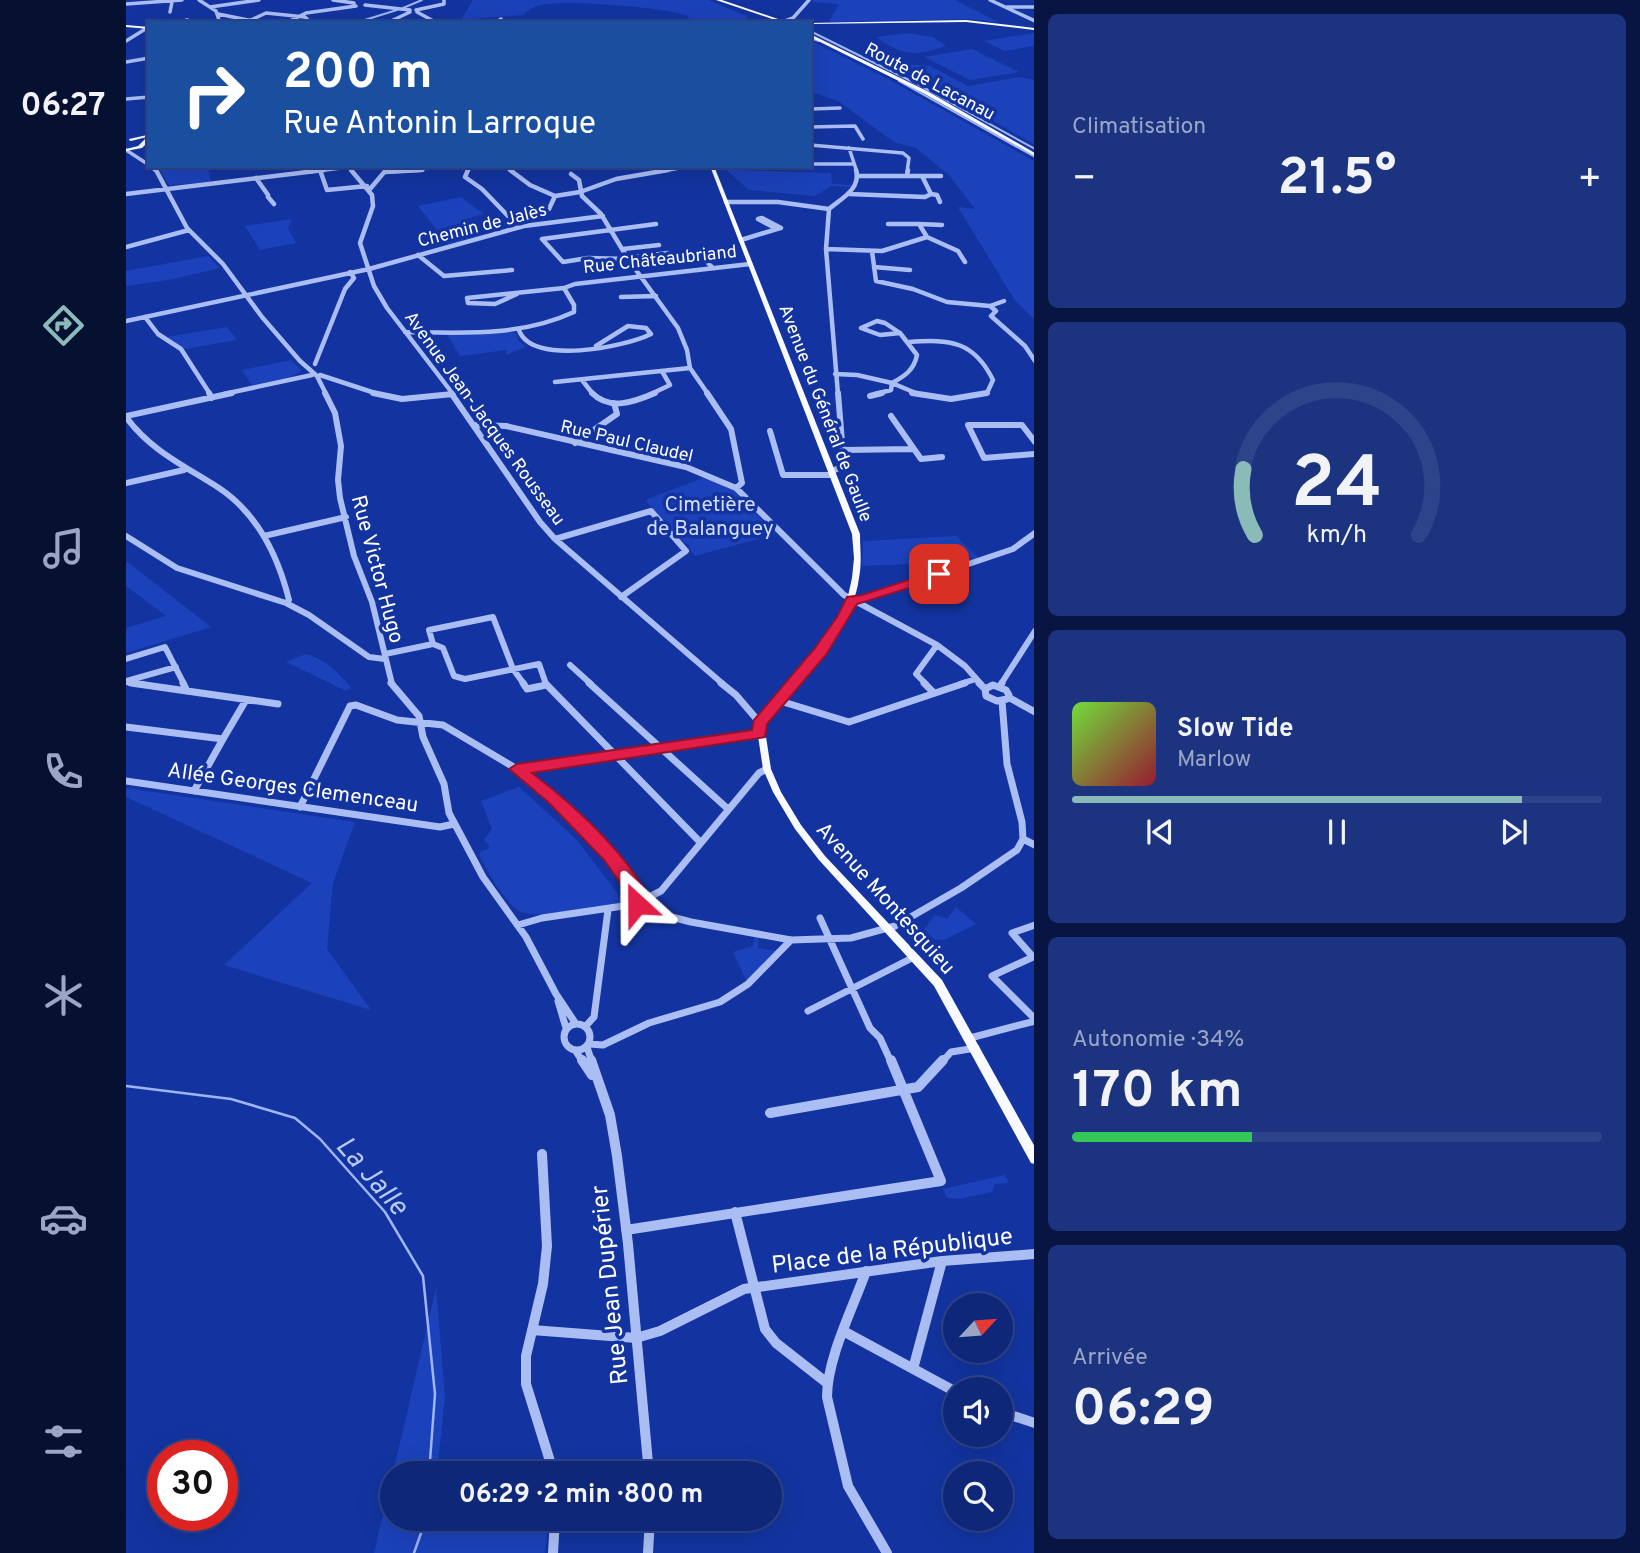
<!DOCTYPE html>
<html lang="fr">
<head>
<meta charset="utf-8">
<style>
  :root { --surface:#0e2778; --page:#1c3380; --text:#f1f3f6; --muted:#9ba5c6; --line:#2e448a; --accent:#8bbbb9 }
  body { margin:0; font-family:Overpass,sans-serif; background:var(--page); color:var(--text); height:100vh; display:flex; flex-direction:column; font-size:26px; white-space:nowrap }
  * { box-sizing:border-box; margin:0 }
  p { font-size:23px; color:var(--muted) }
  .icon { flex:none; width:38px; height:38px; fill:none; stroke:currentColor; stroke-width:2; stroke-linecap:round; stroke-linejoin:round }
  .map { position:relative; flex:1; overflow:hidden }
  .side { display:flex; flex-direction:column; gap:14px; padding:14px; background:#081542; width:606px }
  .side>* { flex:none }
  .top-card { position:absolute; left:21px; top:21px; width:665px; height:147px; border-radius:0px; box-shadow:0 7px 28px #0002,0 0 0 2px var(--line); background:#1a4fa0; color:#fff; overflow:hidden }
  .needle { width:46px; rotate:64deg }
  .tools { position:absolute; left:817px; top:1293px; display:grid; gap:14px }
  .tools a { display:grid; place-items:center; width:70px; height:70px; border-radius:50%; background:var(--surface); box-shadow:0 7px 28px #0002,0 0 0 2px var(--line); font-size:35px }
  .speed { position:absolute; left:21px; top:1440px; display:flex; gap:14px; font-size:35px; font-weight:700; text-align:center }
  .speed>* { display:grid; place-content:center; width:91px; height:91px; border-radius:50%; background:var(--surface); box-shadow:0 7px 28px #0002,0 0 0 2px var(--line); line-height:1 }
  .speed .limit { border:10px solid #d22; background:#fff; color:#111 }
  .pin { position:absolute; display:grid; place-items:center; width:60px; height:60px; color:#fff; margin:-30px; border-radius:14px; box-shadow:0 4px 10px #0006 }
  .me { position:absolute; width:77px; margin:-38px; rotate:336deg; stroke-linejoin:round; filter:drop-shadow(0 0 5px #0008) }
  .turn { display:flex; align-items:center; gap:24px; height:147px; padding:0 21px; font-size:32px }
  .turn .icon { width:91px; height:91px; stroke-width:2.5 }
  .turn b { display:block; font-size:49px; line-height:60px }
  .big { font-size:52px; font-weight:700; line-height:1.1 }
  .side .widget { flex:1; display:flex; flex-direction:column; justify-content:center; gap:10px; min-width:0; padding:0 24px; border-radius:10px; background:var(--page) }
  .side .dial { align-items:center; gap:0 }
  .dial svg { height:182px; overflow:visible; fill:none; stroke:var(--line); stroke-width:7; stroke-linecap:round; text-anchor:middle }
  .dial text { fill:var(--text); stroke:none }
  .song { display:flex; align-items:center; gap:21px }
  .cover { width:84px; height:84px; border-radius:10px; background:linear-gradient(135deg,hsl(100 70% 55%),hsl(350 70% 35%)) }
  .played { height:7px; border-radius:4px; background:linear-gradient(90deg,var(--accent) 85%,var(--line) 85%) }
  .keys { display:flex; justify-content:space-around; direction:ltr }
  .heat { display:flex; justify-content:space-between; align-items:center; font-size:38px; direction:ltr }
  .charge { height:10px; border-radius:5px; background:linear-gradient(90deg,#34c759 34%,var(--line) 0) }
  .trip { position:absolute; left:254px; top:1461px; width:402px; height:70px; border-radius:35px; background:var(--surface); box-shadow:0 7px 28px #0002,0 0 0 2px var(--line); font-weight:700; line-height:70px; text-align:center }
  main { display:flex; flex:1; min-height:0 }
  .tab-bar { display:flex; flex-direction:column; width:126px; justify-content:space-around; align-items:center; background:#061030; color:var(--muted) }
  .tab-bar .icon { width:49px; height:49px }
  .tab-bar .selected { color:var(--accent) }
  .tab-bar b { font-size:32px; color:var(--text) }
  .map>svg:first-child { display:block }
</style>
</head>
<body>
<main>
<nav class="tab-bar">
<b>06:27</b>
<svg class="icon selected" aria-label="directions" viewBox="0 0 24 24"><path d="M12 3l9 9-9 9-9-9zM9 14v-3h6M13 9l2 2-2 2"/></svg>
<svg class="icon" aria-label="music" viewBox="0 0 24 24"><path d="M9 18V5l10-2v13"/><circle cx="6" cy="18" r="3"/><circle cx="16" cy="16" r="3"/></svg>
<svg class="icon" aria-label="phone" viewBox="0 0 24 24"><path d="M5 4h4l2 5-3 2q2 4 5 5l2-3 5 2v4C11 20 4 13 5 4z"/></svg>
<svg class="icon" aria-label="climate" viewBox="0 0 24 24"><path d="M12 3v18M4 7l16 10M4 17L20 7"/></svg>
<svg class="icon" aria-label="car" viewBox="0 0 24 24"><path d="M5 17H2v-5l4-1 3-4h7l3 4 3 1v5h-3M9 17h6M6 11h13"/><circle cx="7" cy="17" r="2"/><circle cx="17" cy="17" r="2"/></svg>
<svg class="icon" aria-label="filters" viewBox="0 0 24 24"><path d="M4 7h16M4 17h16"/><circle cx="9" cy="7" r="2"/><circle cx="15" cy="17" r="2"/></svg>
</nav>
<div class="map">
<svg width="909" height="1553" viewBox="0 0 909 1553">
  <rect width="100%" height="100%" fill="#1334a0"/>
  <path fill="#1b42ba" d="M 347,0 L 582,0 L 621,16 L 620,23 L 564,23 L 562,16 C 536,7 443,0 416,5 C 408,6 403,10 397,15 L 335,20 Z
    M 688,0 L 829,0 L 872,22 L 841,19 L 703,22 L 713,4 L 686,2 Z
    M 781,33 L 807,37 L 820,46 C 787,57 778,56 750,37 Z
    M 908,33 L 908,46 L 879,51 L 858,41 Z
    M 684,40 L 764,80 L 908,161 L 908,319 L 888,299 L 832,207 L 849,209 L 823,175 L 790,148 L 768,142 L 712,101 L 688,93 L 684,89 Z
    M 846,49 L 893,72 L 844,80 L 798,57 Z
    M 778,64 L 804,66 L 842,86 L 894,77 L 908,80 L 908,144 L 787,76 Z
    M 60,166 L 82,166 L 85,182 L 43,185 L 33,169 Z
    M 604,167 L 610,170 L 705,173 L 706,184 L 726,185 L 725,187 L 706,186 L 689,196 L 623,190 L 599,169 Z
    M 335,197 L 358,214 L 340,219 L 356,235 L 322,244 L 292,206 Z
    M 166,219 L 162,228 L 170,243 L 134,250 L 119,226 Z
    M 82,256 L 94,268 L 43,280 L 0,286 L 0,271 Z
    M 101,327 L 111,340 L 59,349 L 41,337 Z
    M 383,331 L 391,334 L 392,340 L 400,347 L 380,355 L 381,350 L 334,356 L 320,333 L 350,335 Z
    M 165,360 L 175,370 L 174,372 L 156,380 L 127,387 L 116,370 Z
    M 580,477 L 603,486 L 650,534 L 569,556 L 564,550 L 563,545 L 553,539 L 519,500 Z
    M 830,536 L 853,558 L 839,562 L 736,566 L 737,541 Z
    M 0,561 L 85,627 L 0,653 L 0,628 L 40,616 L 0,586 Z
    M 180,654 C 200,659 211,672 225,687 L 220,691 L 160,662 Z
    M 393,787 L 450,839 L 499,903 C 477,906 413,920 395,912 C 380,905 361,871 353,855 L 355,851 L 362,849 L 363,845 L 358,840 L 366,829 L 355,801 Z
    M 0,788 L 229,822 L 207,883 L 201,949 L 245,1010 L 98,965 L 186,883 L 0,797 Z
    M 830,907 L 850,924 L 818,940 L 808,939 L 798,929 L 809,915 L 821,919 Z
    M 628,937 L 633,938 L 632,948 L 650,951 L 621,982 L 607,952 L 627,946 Z
    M 879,1175 L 883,1183 L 869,1184 L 866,1192 L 833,1199 L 821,1198 L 817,1189 Z
    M 310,1288 L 319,1397 L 311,1473 L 267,1473 Z
    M 266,1476 L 266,1519 L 404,1519 L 422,1522 L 419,1553 L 248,1553 Z"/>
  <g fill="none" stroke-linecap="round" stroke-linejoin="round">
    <path stroke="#9eb5f7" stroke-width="2" d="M 277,8 L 296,0
      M 229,23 L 271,10
      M 688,33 L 793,85 L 909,149
      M 684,38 L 693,41
      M 773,81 L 909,157"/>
    <path stroke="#9eb5f7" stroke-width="2.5" d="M 0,1086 L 105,1099 L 169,1118 L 194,1139 L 259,1212 L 297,1276 L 309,1394 L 303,1474
      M 288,1553 L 300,1519"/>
    <path stroke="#abbef4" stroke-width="3.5" d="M 73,0 L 90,11 L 94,23
      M 207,0 L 228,3
      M 864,0 L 909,21
      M 0,4 L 56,0
      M 239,5 L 284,10
      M 84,7 L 133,0
      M 881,7 L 909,7
      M 290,10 L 318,4 L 318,0
      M 44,12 L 46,2
      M 291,12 L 311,23
      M 92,14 L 137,23
      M 123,21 L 140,13 L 179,17 L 182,20 L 179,22
      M 659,21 L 667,18 L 683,0
      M 52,23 L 61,20 L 69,23
      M 160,23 L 180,13 L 230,6
      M 261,23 L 284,12
      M 369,23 L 375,19
      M 0,41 L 21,28
      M 0,62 L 23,58
      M 0,99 L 23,97
      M 684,109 L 714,108
      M 684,127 L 729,126 L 737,139
      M 684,145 L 777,153 L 783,158 L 781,172
      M 723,148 L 731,172
      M 0,150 L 23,165
      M 684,164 L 726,164
      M 24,166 L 31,172
      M 222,166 L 227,172
      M 379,166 L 387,172
      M 587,168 L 599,166
      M 183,172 L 223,167
      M 259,172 L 264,166
      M 262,172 L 297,170
      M 341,172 L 344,166
      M 531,172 L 565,166"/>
    <path stroke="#abbef4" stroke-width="4.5" d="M 30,170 L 61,228 L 97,264 L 136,317 L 174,361 L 191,376 L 200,394
      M 194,170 L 201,190 L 241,186
      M 225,170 L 246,195 L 247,206 L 234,243 L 248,286 L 261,308 L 327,394
      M 342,170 L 339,177 L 356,189 L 382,216 L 423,209 L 429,196
      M 384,170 L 404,185 L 429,196 L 454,192 L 490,179 L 542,170
      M 259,172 L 296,170
      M 445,174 L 453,180 L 456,196 L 475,214 L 502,259 L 552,328 L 561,350 L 564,368 L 582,394
      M 732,176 L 815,176
      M 781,176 L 782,170
      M 130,178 L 142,195
      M 244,189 L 260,170
      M 0,194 L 198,170
      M 723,194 L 799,197 L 805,194 L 796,176
      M 805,194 L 811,195 L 814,202
      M 142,197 L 148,204
      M 600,202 L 652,202 L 703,209 C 716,198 735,189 730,170
      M 703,209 L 700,249 L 712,394
      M 636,218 L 655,228 L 651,229 L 632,219 Z
      M 793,224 L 816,225
      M 801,237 L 832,251 L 839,262
      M 615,240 L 651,229
      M 0,247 L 63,230
      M 497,249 L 533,245
      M 700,249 L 756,251 L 801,237 L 793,224 L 762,224
      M 746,251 L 750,281 L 787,289 L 821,302 L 864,306
      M 292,255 L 318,276 L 386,270
      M 502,258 L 542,253
      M 502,259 L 462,258 L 437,262 L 416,239 L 530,224
      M 578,259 L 571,260 L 569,255 L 574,255 L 587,268
      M 748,267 L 784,270
      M 391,294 L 369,304 L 342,303 L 341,298 L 438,288
      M 495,297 L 530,296
      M 878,301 L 864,306 L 870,311 L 865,316 L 899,346 L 909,361
      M 19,317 L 32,334 L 55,349 L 84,394
      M 0,321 L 243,269 L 398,226 L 477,216
      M 751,321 L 759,323 L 774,333 L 754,335 L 735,328 Z
      M 393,330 C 405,366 499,347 525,334 L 520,328 L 502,326 L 470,346
      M 279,332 C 337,333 394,337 448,312 L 448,305 L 438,288 L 449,284 L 624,264
      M 783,342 C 824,339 848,341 867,380 L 861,393 L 855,394
      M 189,364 L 219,289 L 228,278 L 224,272
      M 709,374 L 731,375 L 766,383 C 779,376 788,370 791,355 L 774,333
      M 194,375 L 252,394
      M 456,380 L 467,394
      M 429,382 L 564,368
      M 98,394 L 186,375
      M 322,394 L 327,394
      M 525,394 L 544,385 L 537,373
      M 749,394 L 765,390 L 766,383 L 792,394"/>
    <path stroke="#abbef4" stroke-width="6" d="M 83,393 L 86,398
      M 199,393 L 209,413 L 215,446 L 212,480 L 214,498 L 228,556 L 246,602 L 266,684
      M 247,393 L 276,399 L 327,394
      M 325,393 L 414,522 L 429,539 L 597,684
      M 466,393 C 484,411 508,402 529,393
      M 581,393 L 605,429 L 616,483 L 610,488
      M 786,393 L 825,399 L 861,393
      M 744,396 L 756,393
      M 0,416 L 106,393
      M 0,417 C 25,451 59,466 93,488 C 132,514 152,556 163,600 L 160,603
      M 350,425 L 380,426 L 560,467 L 610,488 L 718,595 L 811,645 L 839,666 L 855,684
      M 644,431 L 657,475 L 707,475
      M 909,442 L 896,425 L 842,425 L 858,458 L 909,454
      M 449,443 L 491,414 L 488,403
      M 788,449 L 795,459 L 816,457
      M 718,450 L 788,449 L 765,416
      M 706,471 L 718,466 L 712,393
      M 0,483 L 58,470
      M 0,536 L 51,568 L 160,603 L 183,615 L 243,657 L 259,659
      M 138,536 L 220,517
      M 429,539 L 525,511 L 560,551 L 495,597
      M 730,599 L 745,597 L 887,549 L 909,533
      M 307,644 L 303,630 L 367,617 L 387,669 L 398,684
      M 259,654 L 307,644 L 317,648 L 328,676 L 339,679 L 413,664 L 420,684
      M 0,659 L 39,647 L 58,684
      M 444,665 L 465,684
      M 0,681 L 50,667
      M 0,682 L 17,684
      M 800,684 L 790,674 L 811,645
      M 834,684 L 850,679
      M 875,684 L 909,631"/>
    <path stroke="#abbef4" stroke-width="7" d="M 5,683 L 152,704
      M 57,683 L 61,691
      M 265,683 L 293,716 L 297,737 L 318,784 L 323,813 L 357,877 L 400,937 L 430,994 L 450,1024
      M 397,683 L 401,689 L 420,685
      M 419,683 L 574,842
      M 463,683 L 602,809
      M 595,683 L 610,695 L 634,723
      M 798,683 L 808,693
      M 853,683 L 859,689
      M 867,685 L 880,690 L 883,695 L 881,699 L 871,701 L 860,696 L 859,689 Z
      M 874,686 L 876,683
      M 882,697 L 909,712
      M 654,701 L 723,722 L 839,683
      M 0,727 L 97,739 L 68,791
      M 97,739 L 120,700
      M 391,769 L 634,734
      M 0,781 L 314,827 L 328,824
      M 174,807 L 224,706 L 230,705 L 271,720 L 317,725 L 391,769 L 456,825 L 484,856 L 514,897
      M 897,839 L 909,845
      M512 902a7 7 0 1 1 14 0a7 7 0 1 1-14 0Z
      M 523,897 L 535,891 L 633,773 L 641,769
      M 524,907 L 538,915 L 565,922 L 665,940 L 725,938 L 769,926 L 835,888 L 891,850 L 897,839 L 896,822 L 881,764 L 876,701
      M 694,918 L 744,1028 L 754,1038 L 765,1062
      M 392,925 L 416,918 L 511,904
      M 909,925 L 886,933 L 907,957 L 866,976 L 909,1019
      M 432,1001 L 440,1028
      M 682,1011 L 788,957
      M438 1037a13 13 0 1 1 26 0a13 13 0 1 1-26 0Z
      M 459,1027 L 468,1017 L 482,910
      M 844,1038 L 909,1021
      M 463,1044 L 477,1045 L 523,1023 L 594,1002 L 622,984 L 665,940
      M 461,1047 L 466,1062
      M 449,1050 L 457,1062
      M 816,1062 L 825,1052 L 850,1048"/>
    <path stroke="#abbef4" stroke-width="10" d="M 456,1060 L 466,1075
      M 465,1060 L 484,1115 L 491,1156 L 502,1244 L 523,1474
      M 644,1113 L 792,1087 L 817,1060
      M 416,1154 L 421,1246 L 417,1284 L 400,1356 L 400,1384 L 428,1474
      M 609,1212 L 639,1329 L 650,1343 L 701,1383
      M 500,1230 L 815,1181 L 765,1060
      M 740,1271 C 727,1308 701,1358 701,1397 L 722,1486 L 761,1553
      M 406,1330 L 510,1338 L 534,1331 L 618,1289 L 816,1261 L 909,1254
      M 719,1332 L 830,1392
      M 787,1369 L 816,1261
      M 875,1412 L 909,1423
      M 427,1553 L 429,1519
      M 522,1553 L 524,1519"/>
    <path fill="#f9faff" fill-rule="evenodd" d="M 590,0 L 596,0 L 658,21 L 673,23 L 651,23 L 652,21 Z
      M 840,20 L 909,28 L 909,30 L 840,22 L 684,24 L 684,23 L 682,23 Z
      M 0,25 L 23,27 L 23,29 L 0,27 Z
      M 684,34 L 801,91 L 909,153 L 909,156 L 797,93 L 684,37 Z
      M 21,135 L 23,135 L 23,141 L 16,148 L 0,151 L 0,149 L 12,146 L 21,137 L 5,141 L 3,140 L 3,139 Z
      M 584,166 L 588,166 L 734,534 C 734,549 736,563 733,578 C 728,617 701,647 677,677 C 664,693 654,710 638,724 L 645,769 L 655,792 L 675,825 L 699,856 L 816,980 L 909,1147 L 909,1164 L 905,1163 L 808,986 L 693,860 L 669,829 L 647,792 L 637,769 L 630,723 L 647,706 L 697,642 L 715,613 L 722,596 L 726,578 L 728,558 L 726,534 Z"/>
  </g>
  <path fill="#e11d48" stroke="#92132f" stroke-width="2" d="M 813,570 L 818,571 L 818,577 L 731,604 L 700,655 L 641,724 L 639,737 L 406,773 C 449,806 496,848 523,897 L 518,909 L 505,909 L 503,904 L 505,898 L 478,860 L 422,802 L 383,769 L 391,764 L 626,730 L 628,720 L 689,648 L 711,617 L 721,597 L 736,595 Z"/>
  <g text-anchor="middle" stroke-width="7" stroke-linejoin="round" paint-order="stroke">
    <g font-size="18" fill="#fff" stroke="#1334a0">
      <text transform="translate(804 81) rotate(28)" y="6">Route de Lacanau</text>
      <text transform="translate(356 225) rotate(-14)" y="6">Chemin de Jalès</text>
      <text transform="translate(534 259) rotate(-6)" y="6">Rue Châteaubriand</text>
      <text transform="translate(700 413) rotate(69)" y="6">Avenue du Général de Gaulle</text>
      <text transform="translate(359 418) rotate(54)" y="6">Avenue Jean-Jacques Rousseau</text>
      <text transform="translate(501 441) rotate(13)" y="6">Rue Paul Claudel</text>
    </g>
    <g font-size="21" fill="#d4dffe" stroke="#1334a0">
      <text x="584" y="511">Cimetière<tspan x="584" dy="24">de Balanguey</tspan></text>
    </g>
    <g font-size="21" fill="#fff" stroke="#1334a0">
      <text transform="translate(252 569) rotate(75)" y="7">Rue Victor Hugo</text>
      <text transform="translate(167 787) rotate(8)" y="7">Allée Georges Clemenceau</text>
      <text transform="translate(760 898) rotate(48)" y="7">Avenue Montesquieu</text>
    </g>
    <g font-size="24" fill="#fff" stroke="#1334a0">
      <text transform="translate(766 1250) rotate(-7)" y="8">Place de la République</text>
      <text transform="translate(483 1285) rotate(-96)" y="8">Rue Jean Dupérier</text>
    </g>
    <g font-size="28" font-style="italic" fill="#b8c9fb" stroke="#1334a0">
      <text transform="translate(247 1175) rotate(49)" y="10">La Jalle</text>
    </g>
  </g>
</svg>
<div class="tools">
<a><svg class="needle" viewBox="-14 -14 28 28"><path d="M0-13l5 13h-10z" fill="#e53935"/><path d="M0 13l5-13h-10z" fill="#9ba5c6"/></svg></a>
<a><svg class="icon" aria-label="sound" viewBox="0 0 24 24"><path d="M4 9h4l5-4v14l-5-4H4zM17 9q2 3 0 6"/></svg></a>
<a><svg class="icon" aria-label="search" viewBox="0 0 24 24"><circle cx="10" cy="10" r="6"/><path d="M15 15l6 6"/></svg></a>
</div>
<div class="speed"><div class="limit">30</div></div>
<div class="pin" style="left:813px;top:574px;background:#d93025"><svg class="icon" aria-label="arrive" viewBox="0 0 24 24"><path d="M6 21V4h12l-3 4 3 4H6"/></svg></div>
<svg class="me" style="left:511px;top:904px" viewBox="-20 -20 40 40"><path d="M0-17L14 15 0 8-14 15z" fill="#e11d48" stroke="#fff" stroke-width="4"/></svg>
<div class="trip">06:29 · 2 min · 800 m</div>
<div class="top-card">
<div class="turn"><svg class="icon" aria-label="right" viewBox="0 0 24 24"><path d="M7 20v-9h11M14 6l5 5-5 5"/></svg><div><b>200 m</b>Rue Antonin Larroque</div></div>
</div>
</div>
<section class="side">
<div class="widget"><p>Climatisation</p>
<div class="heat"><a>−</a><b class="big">21.5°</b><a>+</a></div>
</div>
<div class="widget dial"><svg viewBox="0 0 100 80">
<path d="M14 69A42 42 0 1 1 86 69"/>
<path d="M14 69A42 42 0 0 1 9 40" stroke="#8bbbb9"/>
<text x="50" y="56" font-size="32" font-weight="700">24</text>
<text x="50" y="72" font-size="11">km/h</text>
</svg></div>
<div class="widget">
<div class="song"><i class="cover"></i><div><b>Slow Tide</b><p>Marlow</p></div></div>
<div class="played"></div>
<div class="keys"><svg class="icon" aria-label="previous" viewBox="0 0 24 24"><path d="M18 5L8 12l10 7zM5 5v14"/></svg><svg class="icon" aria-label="pause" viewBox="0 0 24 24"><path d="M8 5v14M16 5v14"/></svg><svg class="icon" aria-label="next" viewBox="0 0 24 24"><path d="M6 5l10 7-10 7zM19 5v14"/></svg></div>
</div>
<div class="widget"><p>Autonomie · 34%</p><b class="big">170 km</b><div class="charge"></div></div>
<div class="widget"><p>Arrivée</p><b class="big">06:29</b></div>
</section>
</main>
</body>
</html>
